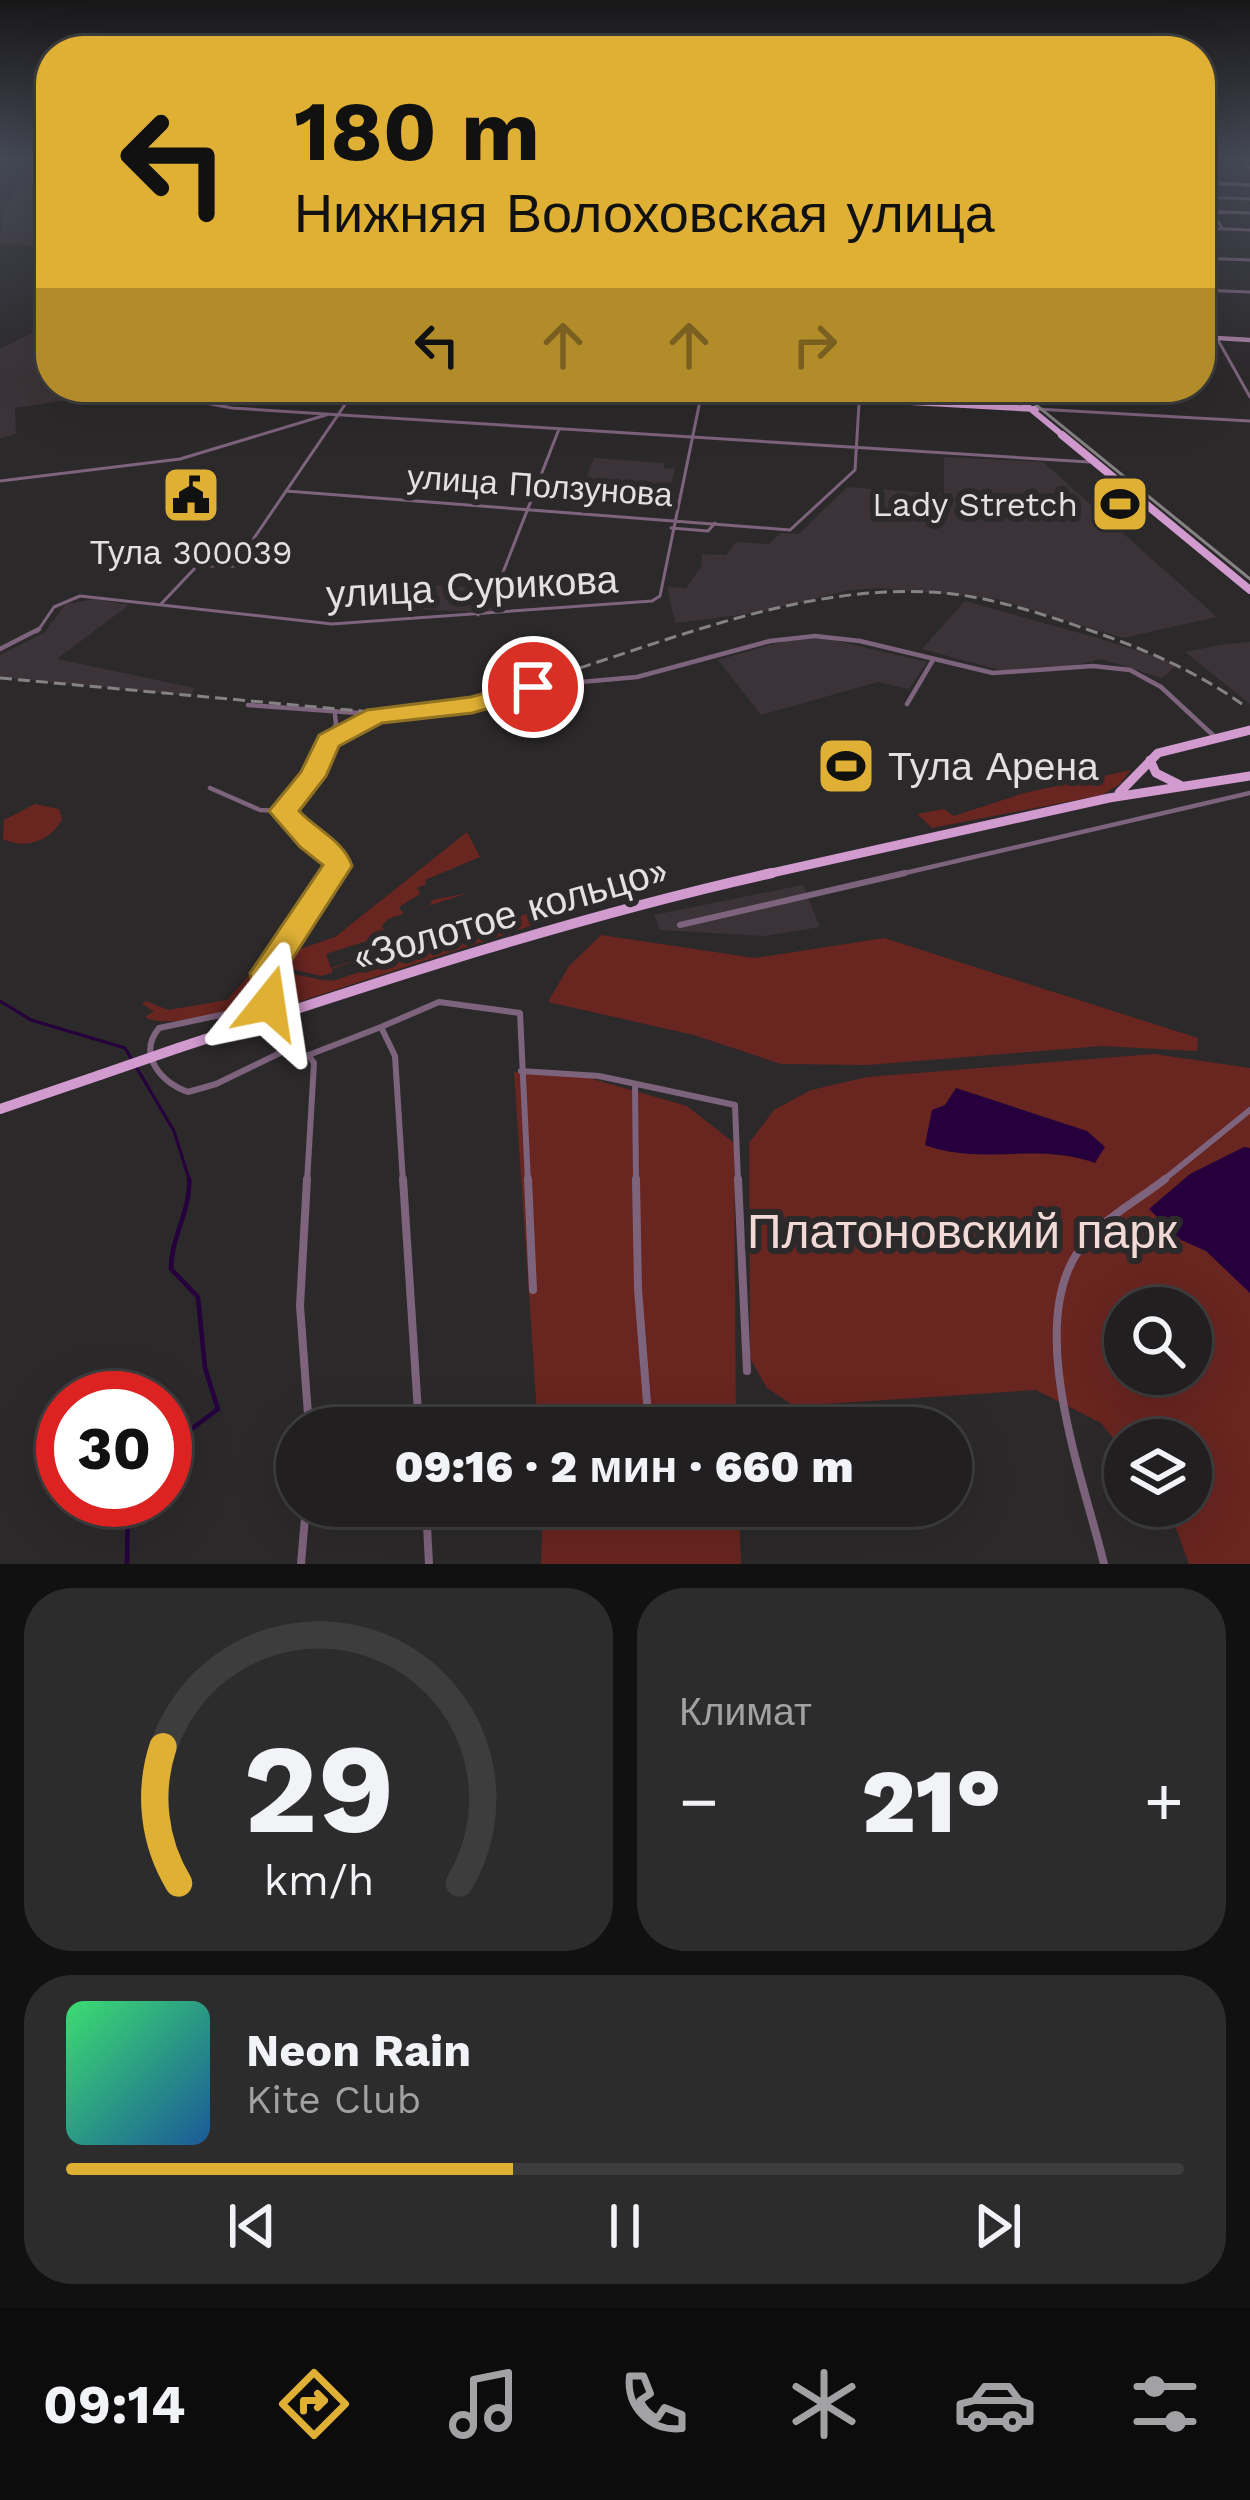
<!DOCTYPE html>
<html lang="ru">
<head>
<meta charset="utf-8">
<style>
  :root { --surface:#211f20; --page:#2d2c2d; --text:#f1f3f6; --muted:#a2a2a5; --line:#3e3d3e; --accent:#dfb034 }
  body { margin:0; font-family:"Work Sans",sans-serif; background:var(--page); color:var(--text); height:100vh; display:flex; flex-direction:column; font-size:45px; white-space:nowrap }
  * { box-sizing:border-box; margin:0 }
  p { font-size:39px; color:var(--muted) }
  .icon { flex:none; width:66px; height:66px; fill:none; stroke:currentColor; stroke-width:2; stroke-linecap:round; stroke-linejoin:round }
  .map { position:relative; height:1564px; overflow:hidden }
  .sheet { display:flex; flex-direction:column; gap:24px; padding:24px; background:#121112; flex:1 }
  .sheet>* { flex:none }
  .top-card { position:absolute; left:36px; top:36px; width:1179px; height:366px; border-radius:48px; box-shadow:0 12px 48px #0002,0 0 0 3px var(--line); background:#dfb034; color:#111; overflow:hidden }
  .fabs { position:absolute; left:1104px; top:1287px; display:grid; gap:24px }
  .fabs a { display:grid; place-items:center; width:108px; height:108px; border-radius:50%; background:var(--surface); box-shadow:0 12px 48px #0002,0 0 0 3px var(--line); font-size:60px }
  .speed { position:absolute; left:36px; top:1371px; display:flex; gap:24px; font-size:60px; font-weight:700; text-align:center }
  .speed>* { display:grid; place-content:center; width:156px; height:156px; border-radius:50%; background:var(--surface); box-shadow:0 12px 48px #0002,0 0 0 3px var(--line); line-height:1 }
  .speed .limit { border:18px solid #d22; background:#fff; color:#111 }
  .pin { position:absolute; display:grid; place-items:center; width:102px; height:102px; color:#fff; margin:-51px; border:6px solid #fff; border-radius:50%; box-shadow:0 3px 12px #0007 }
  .me { position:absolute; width:132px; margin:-66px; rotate:15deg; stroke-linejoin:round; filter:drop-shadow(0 0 9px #0008) }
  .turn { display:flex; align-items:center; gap:42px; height:252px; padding:0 60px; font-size:54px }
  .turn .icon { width:156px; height:156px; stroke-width:2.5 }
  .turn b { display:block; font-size:84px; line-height:102px }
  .lanes { display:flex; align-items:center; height:114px; padding:0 60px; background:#0003; justify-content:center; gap:60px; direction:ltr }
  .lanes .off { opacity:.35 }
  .big { font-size:90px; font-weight:800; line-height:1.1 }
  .sheet .card { flex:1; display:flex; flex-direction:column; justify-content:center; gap:18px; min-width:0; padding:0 42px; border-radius:48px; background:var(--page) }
  .sheet .dial { align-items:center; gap:0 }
  .dial svg { height:312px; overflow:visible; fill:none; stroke:var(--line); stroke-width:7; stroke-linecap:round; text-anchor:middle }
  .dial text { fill:var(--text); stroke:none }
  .song { display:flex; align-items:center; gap:36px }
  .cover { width:144px; height:144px; border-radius:18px; background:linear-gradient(135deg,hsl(140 70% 55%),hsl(210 70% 35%)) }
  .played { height:12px; border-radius:6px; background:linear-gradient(90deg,var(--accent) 40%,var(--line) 40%) }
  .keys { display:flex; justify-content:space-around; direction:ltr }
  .heat { display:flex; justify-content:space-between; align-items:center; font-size:66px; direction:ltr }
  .sheet .tiles { flex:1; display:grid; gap:24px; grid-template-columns:1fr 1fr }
  .card:last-child { grid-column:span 2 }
  .trip { position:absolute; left:276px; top:1407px; width:696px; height:120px; border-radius:60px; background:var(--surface); box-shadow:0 12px 48px #0002,0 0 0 3px var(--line); font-weight:800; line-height:120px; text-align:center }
  .dock { display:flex; height:192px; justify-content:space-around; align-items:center; background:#0d0c0d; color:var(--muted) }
  .dock .icon { width:84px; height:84px }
  .dock .selected { color:var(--accent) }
  .dock b { font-size:54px; color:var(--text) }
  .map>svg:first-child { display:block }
</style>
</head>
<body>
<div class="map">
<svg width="1250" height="1564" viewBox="0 0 1250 1564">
  <rect width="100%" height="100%" fill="#2c292b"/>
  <path fill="#3b3337" d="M 51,171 L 51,246 L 0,244 L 2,212 L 30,172 Z
    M 51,323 L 51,387 L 103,388 L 81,398 L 15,408 L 16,434 L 0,438 L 0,349 Z
    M 944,457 L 1043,462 L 1217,617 L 1123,638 L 997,599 L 879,588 L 850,590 L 756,613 L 675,623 L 667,587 L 686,588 L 701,567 L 702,554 L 726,555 L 736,542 L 769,544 L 781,533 L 799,534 L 847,487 L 944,494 Z
    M 594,458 L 664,463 L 664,468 L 675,469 L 671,484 L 659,484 L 658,488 L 584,483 Z
    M 401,583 L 511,590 L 506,610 L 495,613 L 390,608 Z
    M 94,599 L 129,605 L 57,659 L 195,688 L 190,696 L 0,677 L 0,655 L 44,633 L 66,604 Z
    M 965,601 L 1098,638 L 1178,664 L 1162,678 L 1101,659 L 1068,667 L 1003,671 L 922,649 Z
    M 824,638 L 927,662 L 909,689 L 878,682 L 761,715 L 718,660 L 784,641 Z
    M 1250,642 L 1250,704 L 1185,652 L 1225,644 Z
    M 803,885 L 820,927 L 765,936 L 660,930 L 654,915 Z"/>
  <path fill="#692520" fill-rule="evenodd" d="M 1131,770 L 1120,784 L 1102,795 L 932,828 L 917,814 L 944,809 L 954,816 L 1024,793 Z
    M 35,804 L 59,809 L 62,819 C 51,841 25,850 3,839 L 4,820 Z
    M 467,832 L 480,857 L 425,880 L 426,884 L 417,888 L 420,894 L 399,907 L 403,914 L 430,905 L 432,900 L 468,893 L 388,919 L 382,926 L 386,935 L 326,954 L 331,968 L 372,955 L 332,969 L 332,973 L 321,976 L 278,966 L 283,955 L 335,937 Z
    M 650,872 L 659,888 L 568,912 L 562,912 L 557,903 Z
    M 555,904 L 561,916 L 292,1004 L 271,994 L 270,982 C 289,964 313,984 336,980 Z
    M 601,935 L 755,958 L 884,938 L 1198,1038 L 1197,1051 L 1102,1046 L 868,1065 L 781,1064 L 694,1035 L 548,1002 L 569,966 Z
    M 252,972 L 263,990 C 252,1011 164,1030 145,1017 L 154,1011 L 142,1004 L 146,1001 L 168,1010 L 227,1000 Z
    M 1154,1054 L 1250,1068 L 1250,1564 L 1189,1564 L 1168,1506 L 1191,1506 L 1191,1440 L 1125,1440 L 1125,1453 L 1101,1423 L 1036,1390 L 794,1406 L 767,1388 L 750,1358 L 749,1143 L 774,1110 L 811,1090 L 867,1077 ZM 1125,1308 L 1191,1308 L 1191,1374 L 1125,1374 Z
    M 514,1072 L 582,1076 L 687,1106 L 734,1143 L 736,1428 L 538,1428 Z
    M 543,1506 L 739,1506 L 741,1564 L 541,1564 Z"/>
  <path fill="#25003d" d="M 956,1088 L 1087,1131 L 1105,1147 L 1095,1163 C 1036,1142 982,1166 925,1145 L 932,1110 L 945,1105 Z
    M 1244,1147 L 1250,1148 L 1250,1293 L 1206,1251 L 1181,1240 L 1149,1209 L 1190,1174 Z"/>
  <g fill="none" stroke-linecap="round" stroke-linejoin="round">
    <path stroke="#25003d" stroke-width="3" d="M 0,1001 L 31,1020 L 125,1048 L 174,1131 L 190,1182"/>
    <path stroke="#25003d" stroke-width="4.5" d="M 165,1449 L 218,1409 L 205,1368 L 198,1297 L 171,1269 C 171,1237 191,1210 189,1179
      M 127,1564 L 128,1500"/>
    <path stroke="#7e637d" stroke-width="3" d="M 1200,197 L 1250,199
      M 1203,199 L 1223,229
      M 1200,211 L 1250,213
      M 1200,228 L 1250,230
      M 1200,258 L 1250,260
      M 1200,290 L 1250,292
      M 121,387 L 232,408 L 1089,462
      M 893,387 L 894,401
      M 1036,409 L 1250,421
      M 0,481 L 180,459 L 326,415
      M 286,491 L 790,530 L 855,470 L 860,387
      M 671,528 L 708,531 L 715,523
      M 161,604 L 197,566 L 235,566 L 357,387
      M 478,615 L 498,585 L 559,429
      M 37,632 L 54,607 L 80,596 L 332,624 L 652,601 L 660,596 L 702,391"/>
    <path stroke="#7e637d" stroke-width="4.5" d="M 0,649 L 39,629
      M 907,704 L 933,660
      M 248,705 L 358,713 L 439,710 L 536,686 L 637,677 L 770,641 L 815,636 L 860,641 L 993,673 L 1093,666 L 1130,670 L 1161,687 L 1215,737
      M 328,741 L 371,719
      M 210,788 L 260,810 L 283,811
      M 283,811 L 334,859 L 338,865 L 331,876
      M 283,811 L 312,775 L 336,724 L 335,715
      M 892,876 L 1250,793"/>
    <path stroke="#7e637d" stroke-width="6" d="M 680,925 L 905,873
      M 268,997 L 235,1012 L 159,1028 C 137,1055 161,1082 188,1092 L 216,1084 L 282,1052
      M 295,1014 L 285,1031 L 282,1052 L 309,1056 L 314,1063 L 307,1182
      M 381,1027 L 439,1002 L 520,1013 L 528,1182
      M 284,1029 L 272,1017 L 265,975 L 333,873
      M 306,1056 L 381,1027 L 395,1056 L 403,1182
      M 521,1071 L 599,1076 L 735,1105 L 738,1182
      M 635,1085 L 636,1182
      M 1161,1182 L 1250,1110"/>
    <path stroke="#7e637d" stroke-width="8" d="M 307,1179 L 300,1306 L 309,1428
      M 403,1179 L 419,1428
      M 528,1179 L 533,1290
      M 636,1179 L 638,1289 L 649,1428
      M 738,1179 L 747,1371
      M 426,1506 L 429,1564
      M 301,1564 L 306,1506
      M 1104,1564 C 1083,1477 1025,1328 1079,1250 C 1097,1222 1139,1200 1165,1179"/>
    <path stroke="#7e637d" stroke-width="3" d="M 1241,158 L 1250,169
      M 1200,182 L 1250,185
      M 1200,308 L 1250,397"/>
    <path stroke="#ad83ab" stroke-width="4.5" d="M 1200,337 L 1250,340"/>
    <path stroke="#d29bd0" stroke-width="6" d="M 640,387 L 1036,409
      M 1004,387 L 1066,438"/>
    <path stroke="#d29bd0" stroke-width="8" d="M 1062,435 L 1250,590"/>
    <path stroke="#d29bd0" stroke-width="9" d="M 1150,760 L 1156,773 L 1180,785
      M 1119,793 L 1158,753 L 1250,730
      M 758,876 L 1109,798 L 1250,776"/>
    <path stroke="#d29bd0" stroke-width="10" d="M 178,1048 C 375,983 569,918 772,873
      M 0,1109 L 100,1075"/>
    <path stroke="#858284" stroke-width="3" d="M 1200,183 L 1250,185
      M 1200,306 L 1216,337 L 1200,340
      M 1014,387 L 1250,579"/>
    <path stroke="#858284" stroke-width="3" stroke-dasharray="12 6" stroke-linecap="butt" d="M 0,678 L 371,712 L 433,708 L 527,684
      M 545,679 C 672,640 809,581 945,593 C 993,598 1040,613 1086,629 C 1142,648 1194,670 1242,704"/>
    <path stroke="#d29bd0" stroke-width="10" d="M 100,1075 L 178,1048"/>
  </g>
  <linearGradient id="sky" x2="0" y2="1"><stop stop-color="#181718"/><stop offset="0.42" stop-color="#454955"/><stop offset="1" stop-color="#454955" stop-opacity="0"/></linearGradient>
  <rect width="1250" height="377" fill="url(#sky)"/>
  <path fill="#dfb034" stroke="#917222" stroke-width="3" d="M 533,680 L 546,687 L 542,693 L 472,713 L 382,723 L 339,746 L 326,776 L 299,811 C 316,829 345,842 352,866 L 282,975 L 286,1003 L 281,1012 L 269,1016 L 258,1012 L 250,973 L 323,865 L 300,847 L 269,811 L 301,772 L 319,735 L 367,710 L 471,697 Z"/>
  <defs>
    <g id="civic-square" transform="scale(3)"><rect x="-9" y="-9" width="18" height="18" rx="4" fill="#dfb034" stroke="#2c292b"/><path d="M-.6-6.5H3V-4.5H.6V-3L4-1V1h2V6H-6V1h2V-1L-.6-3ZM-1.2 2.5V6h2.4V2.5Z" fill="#111"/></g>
    <g id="stadium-square" transform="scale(3)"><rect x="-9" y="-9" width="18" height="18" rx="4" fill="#dfb034" stroke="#2c292b"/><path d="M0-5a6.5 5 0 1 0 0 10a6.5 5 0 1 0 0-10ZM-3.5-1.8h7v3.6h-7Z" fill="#111"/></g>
  </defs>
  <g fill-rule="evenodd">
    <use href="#civic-square" x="191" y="495"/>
    <use href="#stadium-square" x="1120" y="504"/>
    <use href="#stadium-square" x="846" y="766"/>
  </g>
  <g text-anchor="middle" stroke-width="12" stroke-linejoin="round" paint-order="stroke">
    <g font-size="33" fill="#e2e0e1" stroke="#2c292b">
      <text transform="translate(540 485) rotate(4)" y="12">улица Ползунова</text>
    </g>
    <g font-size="33" fill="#e2e0e1" stroke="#2c292b" text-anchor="end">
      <text x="1078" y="516">Lady Stretch</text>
      <text x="191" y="564" text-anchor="middle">Тула 300039</text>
    </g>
    <g font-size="39" fill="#e2e0e1" stroke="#2c292b">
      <text transform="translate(472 586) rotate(-3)" y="14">улица Сурикова</text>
      <text transform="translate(510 913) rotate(-16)" y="14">«Золотое кольцо»</text>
    </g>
    <g font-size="39" fill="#e2e0e1" stroke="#2c292b" text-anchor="start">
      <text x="888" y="780">Тула Арена</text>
    </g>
    <g font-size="48" fill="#f2d9d5" stroke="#2c292b">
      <text x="962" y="1248">Платоновский парк</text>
    </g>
  </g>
</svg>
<div class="fabs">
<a><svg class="icon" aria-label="search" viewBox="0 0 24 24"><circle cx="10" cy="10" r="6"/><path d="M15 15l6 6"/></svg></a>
<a><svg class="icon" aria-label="layers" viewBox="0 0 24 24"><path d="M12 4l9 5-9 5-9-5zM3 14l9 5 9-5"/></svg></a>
</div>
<div class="speed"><div class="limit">30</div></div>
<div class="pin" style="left:533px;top:687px;background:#d93025"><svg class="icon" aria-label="arrive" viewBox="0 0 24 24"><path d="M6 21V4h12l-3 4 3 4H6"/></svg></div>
<svg class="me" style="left:269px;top:1003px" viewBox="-20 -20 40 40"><path d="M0-17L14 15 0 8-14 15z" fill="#dfb034" stroke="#fff" stroke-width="4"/></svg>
<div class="trip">09:16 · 2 мин · 660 m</div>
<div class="top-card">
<div class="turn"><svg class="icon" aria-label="left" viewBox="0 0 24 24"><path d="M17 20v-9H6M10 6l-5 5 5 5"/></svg><div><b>180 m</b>Нижняя Волоховская улица</div></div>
<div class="lanes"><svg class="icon" aria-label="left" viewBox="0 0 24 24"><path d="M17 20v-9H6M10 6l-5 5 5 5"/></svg><svg class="icon off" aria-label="ahead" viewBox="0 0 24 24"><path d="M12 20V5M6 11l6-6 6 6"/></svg><svg class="icon off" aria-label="ahead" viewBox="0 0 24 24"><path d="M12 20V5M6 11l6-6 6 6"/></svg><svg class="icon off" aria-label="right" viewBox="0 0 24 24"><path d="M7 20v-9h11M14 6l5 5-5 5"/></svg></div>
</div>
</div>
<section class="sheet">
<div class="tiles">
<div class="card dial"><svg viewBox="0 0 100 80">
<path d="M14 69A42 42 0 1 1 86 69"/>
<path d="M14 69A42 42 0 0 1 10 34" stroke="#dfb034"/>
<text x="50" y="56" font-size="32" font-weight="700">29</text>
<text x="50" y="72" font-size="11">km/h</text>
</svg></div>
<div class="card"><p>Климат</p>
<div class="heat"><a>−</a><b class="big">21°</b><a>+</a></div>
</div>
<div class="card">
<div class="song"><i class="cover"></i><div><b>Neon Rain</b><p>Kite Club</p></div></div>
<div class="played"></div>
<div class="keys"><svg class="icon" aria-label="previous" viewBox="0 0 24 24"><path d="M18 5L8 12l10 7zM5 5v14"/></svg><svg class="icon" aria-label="pause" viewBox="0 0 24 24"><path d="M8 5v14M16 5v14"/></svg><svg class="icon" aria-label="next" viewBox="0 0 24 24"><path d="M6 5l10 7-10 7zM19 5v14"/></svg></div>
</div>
</div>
</section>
<nav class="dock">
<b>09:14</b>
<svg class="icon selected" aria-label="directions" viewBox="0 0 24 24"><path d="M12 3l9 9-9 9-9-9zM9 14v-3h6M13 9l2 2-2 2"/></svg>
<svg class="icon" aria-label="music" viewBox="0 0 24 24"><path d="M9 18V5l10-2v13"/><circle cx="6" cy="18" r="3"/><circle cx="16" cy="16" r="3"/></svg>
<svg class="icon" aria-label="phone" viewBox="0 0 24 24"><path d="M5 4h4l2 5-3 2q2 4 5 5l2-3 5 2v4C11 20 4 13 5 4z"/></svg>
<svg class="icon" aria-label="climate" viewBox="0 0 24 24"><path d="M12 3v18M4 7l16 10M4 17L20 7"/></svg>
<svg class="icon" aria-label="car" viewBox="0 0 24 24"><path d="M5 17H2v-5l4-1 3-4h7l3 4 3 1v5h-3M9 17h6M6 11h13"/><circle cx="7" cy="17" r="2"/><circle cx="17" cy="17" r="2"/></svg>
<svg class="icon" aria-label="filters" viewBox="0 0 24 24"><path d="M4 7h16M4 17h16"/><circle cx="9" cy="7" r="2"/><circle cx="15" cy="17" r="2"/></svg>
</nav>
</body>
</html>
